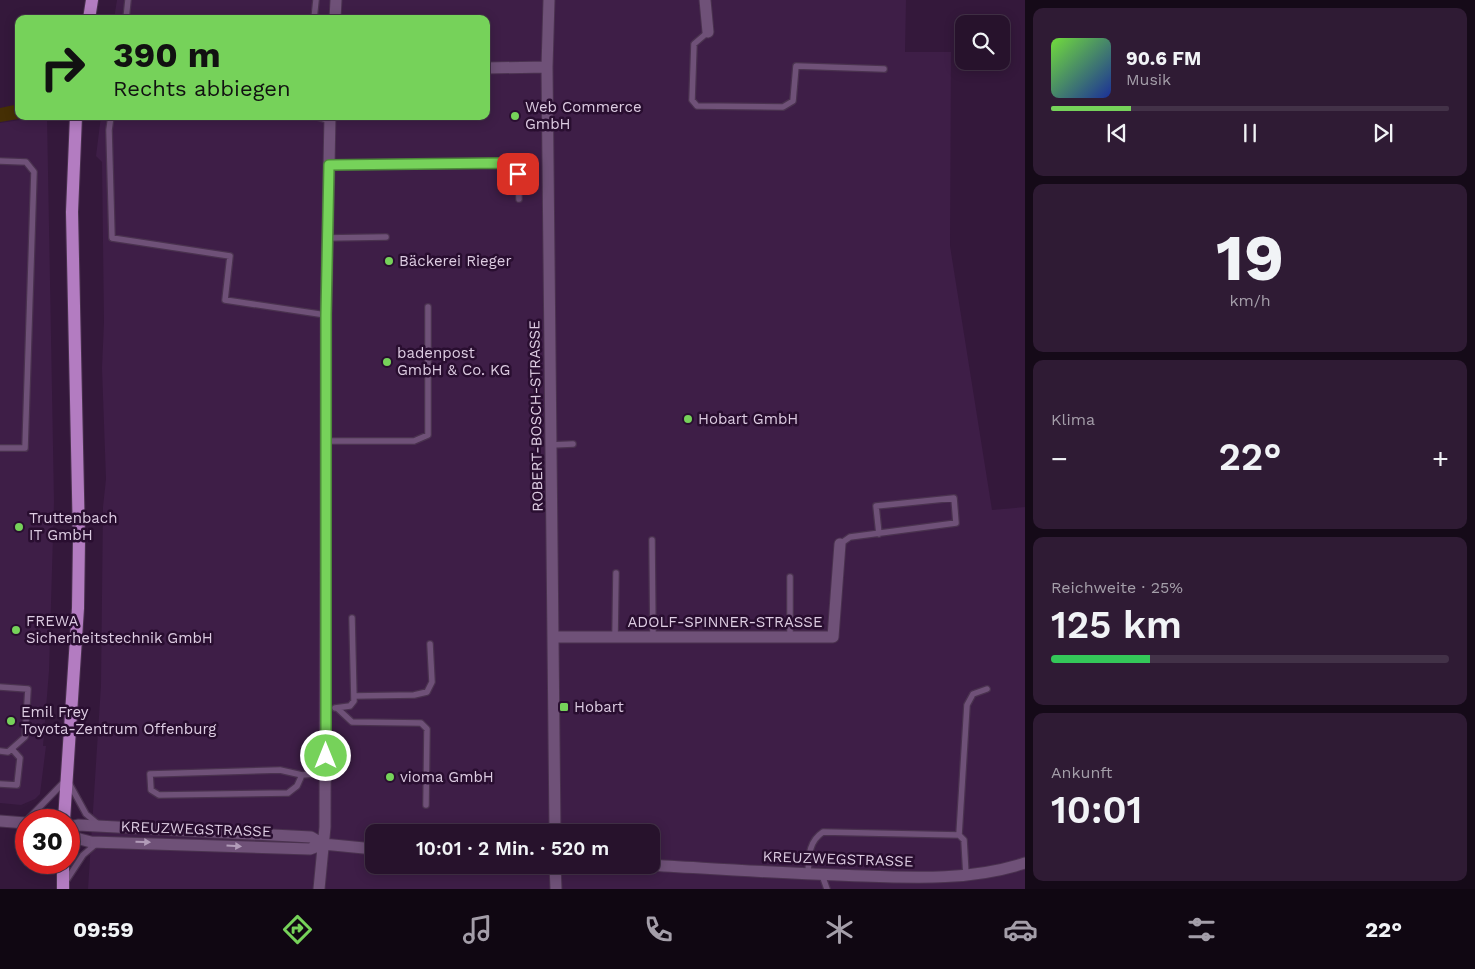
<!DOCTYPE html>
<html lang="de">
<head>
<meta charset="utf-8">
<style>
  :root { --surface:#27122c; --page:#2f1b34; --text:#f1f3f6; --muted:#a49ea9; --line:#433248; --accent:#76d25a }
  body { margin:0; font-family:"Work Sans",sans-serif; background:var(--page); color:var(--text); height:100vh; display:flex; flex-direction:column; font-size:19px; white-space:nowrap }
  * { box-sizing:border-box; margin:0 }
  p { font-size:16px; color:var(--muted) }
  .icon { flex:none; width:28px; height:28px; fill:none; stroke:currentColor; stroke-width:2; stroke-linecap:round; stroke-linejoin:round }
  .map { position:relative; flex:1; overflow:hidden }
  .sheet { display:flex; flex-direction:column; gap:8px; padding:8px; background:#150a18; width:450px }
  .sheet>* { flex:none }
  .hud { position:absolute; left:15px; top:15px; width:475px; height:105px; border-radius:10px; box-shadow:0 2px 12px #0003,0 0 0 1px var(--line); background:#76d25a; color:#111; overflow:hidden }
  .fabs { position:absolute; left:955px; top:15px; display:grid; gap:10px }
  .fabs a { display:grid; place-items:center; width:55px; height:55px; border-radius:10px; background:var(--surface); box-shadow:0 2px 12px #0003,0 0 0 1px var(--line); font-size:25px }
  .speed { position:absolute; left:15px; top:809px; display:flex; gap:10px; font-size:25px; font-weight:700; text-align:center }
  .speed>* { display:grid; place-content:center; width:65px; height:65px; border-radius:50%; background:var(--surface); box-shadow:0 2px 12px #0003,0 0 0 1px var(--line); line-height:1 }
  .speed .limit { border:8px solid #d22; background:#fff; color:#111 }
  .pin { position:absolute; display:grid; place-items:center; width:42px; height:42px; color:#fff; margin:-21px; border-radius:10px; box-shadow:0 2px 8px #0006 }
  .me { position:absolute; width:55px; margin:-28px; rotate:0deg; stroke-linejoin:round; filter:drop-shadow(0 0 4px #0008) }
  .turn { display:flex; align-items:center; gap:18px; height:105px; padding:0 15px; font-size:22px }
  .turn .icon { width:65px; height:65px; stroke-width:2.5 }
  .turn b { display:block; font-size:35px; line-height:42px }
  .big { font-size:38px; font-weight:600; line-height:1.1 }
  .sheet .tile { flex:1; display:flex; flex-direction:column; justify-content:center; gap:8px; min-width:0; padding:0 18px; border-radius:10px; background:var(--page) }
  .sheet .dial { align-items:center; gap:0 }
  .dial b { font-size:65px; line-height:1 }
  .song { display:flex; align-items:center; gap:15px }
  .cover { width:60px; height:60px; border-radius:8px; background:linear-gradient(135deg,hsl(100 70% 55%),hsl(230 70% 35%)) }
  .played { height:5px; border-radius:2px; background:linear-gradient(90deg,var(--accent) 20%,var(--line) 20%) }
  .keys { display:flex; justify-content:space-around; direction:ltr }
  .heat { display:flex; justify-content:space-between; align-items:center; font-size:28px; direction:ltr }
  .charge { height:8px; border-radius:4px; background:linear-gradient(90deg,#34c759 25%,var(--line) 0) }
  .trip { position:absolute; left:365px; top:824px; width:295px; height:50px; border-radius:10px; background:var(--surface); box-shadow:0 2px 12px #0003,0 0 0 1px var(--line); font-weight:600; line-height:50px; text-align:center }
  .dock { display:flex; height:80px; justify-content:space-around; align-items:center; background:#100712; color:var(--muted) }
  .dock .icon { width:35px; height:35px }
  .dock .current { color:var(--accent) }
  .dock b { font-size:22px; color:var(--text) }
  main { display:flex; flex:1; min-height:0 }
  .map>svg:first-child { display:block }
</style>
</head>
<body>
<main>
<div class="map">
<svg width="1025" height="889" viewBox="0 0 1025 889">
  <rect width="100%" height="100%" fill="#34183b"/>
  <path fill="#3e1e47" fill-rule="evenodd" d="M 117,0 L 906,0 L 905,52 L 951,52 L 950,246 L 992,510 L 1025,507 L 1025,889 L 88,889 L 101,685 L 103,507 L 106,479 L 102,368 L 104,322 L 102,162 L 96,156 L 101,116 L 486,116 L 486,19 L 114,19 ZM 374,832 L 651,832 L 651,865 L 374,865 Z
    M 47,116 L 54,502 L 49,671 L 43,746 L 46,746 L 40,794 L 35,799 L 21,805 L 0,803 L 0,123 Z"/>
  <path fill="#452f04" d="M 19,104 L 19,116 L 30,117 L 0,122 L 0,108 Z"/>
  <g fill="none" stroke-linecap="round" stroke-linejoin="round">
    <g stroke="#4a324f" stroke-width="8">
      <path id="lane" d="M 126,19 L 128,0
        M 314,19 L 316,0
        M 708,32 L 694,44 L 692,100 L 697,106 L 783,107 L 793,101 L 796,66 L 884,69
        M 111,116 L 109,130 L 112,238 L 230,256 L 225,300 L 326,315
        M 314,116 L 330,121
        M 0,161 L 26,162 L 34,172 L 25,448 L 0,448
        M 329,165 L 501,163 C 522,169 518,179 519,199
        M 326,238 L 386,237
        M 326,441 L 414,441 L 428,435 L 428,307
        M 551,445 L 573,444
        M 652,540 L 653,637
        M 840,544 L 850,537 L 956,523 L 954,498 L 876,506 L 879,534
        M 615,637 L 616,573
        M 790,637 L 790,577
        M 0,687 L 28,689 L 25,737 L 8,752 L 0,751
        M 354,696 L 414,695 L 427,692 L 432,682 L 430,644
        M 335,708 L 350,706 L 354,701 L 352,618
        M 337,708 L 352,722 L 421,723 L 427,729 L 426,805
        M 302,775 L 280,770 L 150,774 L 151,790 L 159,795 L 288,793 L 297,786 L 302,775 L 326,773
        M 69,783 L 86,814 L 98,824
        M 0,784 L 17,785 L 20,758 L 12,749
        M 27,820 L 64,782
        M 959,835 L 967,705 L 973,694 L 987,689
        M 808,874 C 809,857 808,842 823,832 L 959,835 L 964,840 L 966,875
        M 822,875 L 827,889
        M 66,881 L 83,855 L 96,844"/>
    </g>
    <g stroke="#4a324f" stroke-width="13">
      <path id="street" d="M 549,0 L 547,67 L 555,832
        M 705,0 L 708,32
        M 335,19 L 336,0
        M 486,68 L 547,67
        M 553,637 L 833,637 L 840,544
        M 0,821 L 26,823
        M 69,827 L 78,825 L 311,837 L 323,844
        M 69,832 L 76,838 L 91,842 L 310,849 L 323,844 L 374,849
        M 555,865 L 556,889
        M 648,865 C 720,869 792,874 864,876 C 918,878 973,880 1025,863
        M 319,889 L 325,827 L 326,315 L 330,116"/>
    </g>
    <g stroke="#4a324f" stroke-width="14">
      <path id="primary" d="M 89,19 L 92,0
        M 64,820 L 78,608 L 79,540 L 72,212 L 76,116
        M 63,889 L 63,862"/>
    </g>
    <use href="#lane" stroke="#6f5178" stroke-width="5.5"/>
    <use href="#street" stroke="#6f5178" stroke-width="11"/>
    <use href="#primary" stroke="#b37cc1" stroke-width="12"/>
  </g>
  <defs><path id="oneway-solid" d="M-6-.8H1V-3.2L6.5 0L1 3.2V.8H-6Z" transform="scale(1.25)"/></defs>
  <g fill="#b19bb8">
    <use href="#oneway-solid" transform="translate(143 842) rotate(2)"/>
    <use href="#oneway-solid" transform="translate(234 846) rotate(3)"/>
  </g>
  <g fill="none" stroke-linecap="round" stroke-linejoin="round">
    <g stroke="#4d883a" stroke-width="12">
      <path id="route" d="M 326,756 L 326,315 L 329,165 L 501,163 L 512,166 L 518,174"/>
    </g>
    <use href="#route" stroke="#76d25a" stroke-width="9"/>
  </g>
  <g fill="#76d25a" stroke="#290e30" stroke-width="2">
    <circle cx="515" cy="116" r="5"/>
    <circle cx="389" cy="261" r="5"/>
    <circle cx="387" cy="362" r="5"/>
    <circle cx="688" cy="419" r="5"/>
    <circle cx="19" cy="527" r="5"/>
    <circle cx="16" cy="630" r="5"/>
    <rect x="559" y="702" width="10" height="10" rx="2.5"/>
    <circle cx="11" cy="721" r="5"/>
    <circle cx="390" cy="777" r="5"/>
  </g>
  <g text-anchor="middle" stroke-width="5" stroke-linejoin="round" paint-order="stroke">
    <g font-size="15" fill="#ddcce2" stroke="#290e30" text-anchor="start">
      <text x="525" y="112">Web Commerce<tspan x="525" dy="17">GmbH</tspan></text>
      <text x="399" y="266">Bäckerei Rieger</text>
      <text x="397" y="358">badenpost<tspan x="397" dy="17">GmbH &amp; Co. KG</tspan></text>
      <text x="698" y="424">Hobart GmbH</text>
      <text x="29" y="523">Truttenbach<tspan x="29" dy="17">IT GmbH</tspan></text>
      <text x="26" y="626">FREWA<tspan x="26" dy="17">Sicherheitstechnik GmbH</tspan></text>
      <text x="574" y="712">Hobart</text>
      <text x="21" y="717">Emil Frey<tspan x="21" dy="17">Toyota-Zentrum Offenburg</tspan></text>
      <text x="400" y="782">vioma GmbH</text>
    </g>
    <g font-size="15" fill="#ddcce2" stroke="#290e30">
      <text transform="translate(536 416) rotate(-91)" y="5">ROBERT-BOSCH-STRASSE</text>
      <text x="725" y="627">ADOLF-SPINNER-STRASSE</text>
      <text transform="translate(196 829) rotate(2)" y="5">KREUZWEGSTRASSE</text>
      <text transform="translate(838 859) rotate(2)" y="5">KREUZWEGSTRASSE</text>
    </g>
  </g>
</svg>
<div class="fabs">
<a><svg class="icon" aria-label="search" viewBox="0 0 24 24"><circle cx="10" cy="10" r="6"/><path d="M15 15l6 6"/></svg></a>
</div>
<div class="speed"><div class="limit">30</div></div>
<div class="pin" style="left:518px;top:174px;background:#d93025"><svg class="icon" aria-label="arrive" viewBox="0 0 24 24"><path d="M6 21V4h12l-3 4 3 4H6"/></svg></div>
<svg class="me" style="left:326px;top:756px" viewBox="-20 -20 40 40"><circle r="17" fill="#76d25a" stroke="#fff" stroke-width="3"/><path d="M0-11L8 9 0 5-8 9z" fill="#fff"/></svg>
<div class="trip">10:01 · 2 Min. · 520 m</div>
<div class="hud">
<div class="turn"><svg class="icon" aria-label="right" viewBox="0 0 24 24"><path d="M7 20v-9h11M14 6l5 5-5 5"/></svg><div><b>390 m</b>Rechts abbiegen</div></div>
</div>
</div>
<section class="sheet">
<div class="tile">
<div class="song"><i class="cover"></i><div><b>90.6 FM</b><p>Musik</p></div></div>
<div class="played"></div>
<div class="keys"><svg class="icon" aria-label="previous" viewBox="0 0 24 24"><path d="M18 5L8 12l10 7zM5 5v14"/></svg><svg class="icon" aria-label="pause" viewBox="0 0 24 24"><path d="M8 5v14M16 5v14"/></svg><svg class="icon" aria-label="next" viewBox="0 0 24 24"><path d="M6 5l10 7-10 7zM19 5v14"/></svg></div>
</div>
<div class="tile dial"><b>19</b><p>km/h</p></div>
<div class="tile"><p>Klima</p>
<div class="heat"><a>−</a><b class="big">22°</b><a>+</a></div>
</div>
<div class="tile"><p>Reichweite · 25%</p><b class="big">125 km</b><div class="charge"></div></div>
<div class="tile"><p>Ankunft</p><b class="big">10:01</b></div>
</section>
</main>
<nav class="dock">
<b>09:59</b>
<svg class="icon current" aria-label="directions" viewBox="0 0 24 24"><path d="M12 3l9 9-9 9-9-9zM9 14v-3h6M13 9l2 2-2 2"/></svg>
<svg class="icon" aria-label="music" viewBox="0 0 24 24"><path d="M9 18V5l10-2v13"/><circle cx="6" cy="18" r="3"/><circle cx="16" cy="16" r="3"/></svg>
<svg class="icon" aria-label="phone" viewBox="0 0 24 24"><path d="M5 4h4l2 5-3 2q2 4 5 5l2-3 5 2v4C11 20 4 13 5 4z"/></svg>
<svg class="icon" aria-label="climate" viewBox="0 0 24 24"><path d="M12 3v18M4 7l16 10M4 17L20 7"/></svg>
<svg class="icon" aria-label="car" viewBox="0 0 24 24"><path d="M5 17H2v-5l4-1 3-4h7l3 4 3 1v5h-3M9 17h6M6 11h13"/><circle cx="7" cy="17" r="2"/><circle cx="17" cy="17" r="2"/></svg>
<svg class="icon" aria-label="filters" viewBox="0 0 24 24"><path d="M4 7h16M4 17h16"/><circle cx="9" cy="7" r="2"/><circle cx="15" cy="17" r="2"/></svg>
<b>22°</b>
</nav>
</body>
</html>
